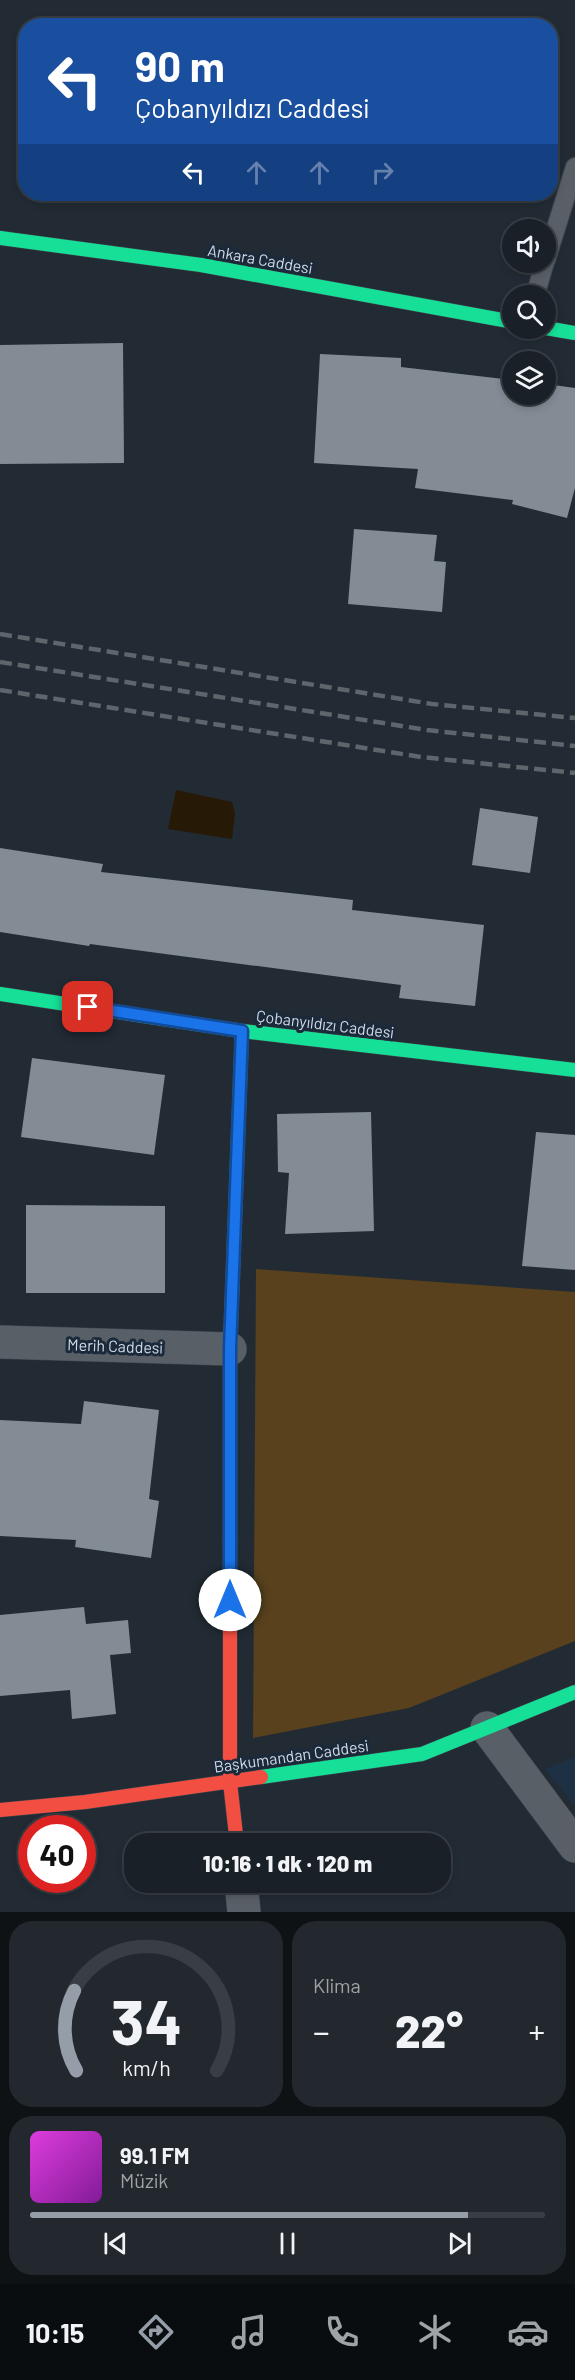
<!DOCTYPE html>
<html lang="tr">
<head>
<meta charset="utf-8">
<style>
  :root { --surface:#1a2027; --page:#23282f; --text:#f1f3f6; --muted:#9fa3a7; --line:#383e44; --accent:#949da8 }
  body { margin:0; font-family:Barlow,sans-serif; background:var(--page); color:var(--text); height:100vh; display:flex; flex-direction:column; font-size:22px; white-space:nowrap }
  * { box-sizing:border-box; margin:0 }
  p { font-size:20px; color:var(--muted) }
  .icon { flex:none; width:33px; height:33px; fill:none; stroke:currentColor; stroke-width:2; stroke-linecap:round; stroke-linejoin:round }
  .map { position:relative; height:1912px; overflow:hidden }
  .panel { display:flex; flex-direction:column; gap:9px; padding:9px; background:#0e1215; flex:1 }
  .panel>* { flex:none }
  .banner { position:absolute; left:18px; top:18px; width:540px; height:183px; border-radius:24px; box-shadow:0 3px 9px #0003,0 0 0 2px var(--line); background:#1a4fa0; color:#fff; overflow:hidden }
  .buttons { position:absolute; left:502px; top:219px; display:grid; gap:12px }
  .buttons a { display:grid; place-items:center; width:54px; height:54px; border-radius:50%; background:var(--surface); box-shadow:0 3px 9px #0003,0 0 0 2px var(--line); font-size:30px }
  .speed { position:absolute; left:18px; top:1815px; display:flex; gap:12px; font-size:30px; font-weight:700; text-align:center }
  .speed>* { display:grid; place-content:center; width:78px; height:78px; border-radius:50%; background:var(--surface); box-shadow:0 3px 9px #0003,0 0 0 2px var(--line); line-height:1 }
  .speed .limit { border:9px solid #d22; background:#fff; color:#111 }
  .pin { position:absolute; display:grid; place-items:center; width:51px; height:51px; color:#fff; margin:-26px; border-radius:12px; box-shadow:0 3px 9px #0006 }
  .me { position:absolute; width:66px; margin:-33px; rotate:0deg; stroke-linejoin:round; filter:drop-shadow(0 0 4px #0008) }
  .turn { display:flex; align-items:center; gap:21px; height:126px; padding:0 18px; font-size:27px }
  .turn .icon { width:78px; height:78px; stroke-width:2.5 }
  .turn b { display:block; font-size:42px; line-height:51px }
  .lanes { display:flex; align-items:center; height:57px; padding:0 18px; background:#0003; justify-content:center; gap:30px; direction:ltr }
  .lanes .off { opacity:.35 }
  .big { font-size:45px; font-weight:800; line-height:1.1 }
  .panel .widget { flex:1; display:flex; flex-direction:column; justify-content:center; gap:9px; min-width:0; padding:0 21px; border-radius:24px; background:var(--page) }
  .panel .dial { align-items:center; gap:0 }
  .dial svg { height:156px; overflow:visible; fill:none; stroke:var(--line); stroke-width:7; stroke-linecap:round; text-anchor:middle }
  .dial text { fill:var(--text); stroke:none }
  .song { display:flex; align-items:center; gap:18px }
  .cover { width:72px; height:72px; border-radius:9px; background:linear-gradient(135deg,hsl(300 70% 55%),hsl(290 70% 35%)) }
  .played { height:6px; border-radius:3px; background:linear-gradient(90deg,var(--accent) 85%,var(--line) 85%) }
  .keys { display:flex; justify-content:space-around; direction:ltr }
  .heat { display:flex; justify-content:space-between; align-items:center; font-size:33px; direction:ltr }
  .panel .tiles { flex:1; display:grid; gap:9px; grid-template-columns:1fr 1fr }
  .widget:last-child { grid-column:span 2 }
  .trip { position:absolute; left:124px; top:1833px; width:327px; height:60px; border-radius:24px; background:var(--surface); box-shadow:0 3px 9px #0003,0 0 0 2px var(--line); font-weight:800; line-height:60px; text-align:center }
  .tab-bar { display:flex; height:96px; justify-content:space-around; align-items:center; background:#0a0d10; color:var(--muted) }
  .tab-bar .icon { width:42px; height:42px }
  .tab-bar .selected { color:var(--accent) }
  .tab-bar b { font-size:27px; color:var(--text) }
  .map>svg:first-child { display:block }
</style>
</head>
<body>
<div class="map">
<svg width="575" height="1912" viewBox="0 0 575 1912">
  <rect width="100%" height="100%" fill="#222b34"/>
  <path fill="#1e3044" d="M 575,1757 L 575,1806 L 545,1769 Z"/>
  <path fill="#58411c" d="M 256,1269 L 575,1292 L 575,1641 L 409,1708 L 253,1738 Z"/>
  <path fill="#261906" d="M 176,790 L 232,802 L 235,814 L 232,839 L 168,829 Z"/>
  <path fill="#838c95" d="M 123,343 L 124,463 L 0,464 L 0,345 Z
    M 320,354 L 401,358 L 401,367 L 513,380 L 513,394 L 546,394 L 546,384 L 575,388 L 575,488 L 567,518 L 512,504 L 513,500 L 415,488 L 418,469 L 314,463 Z
    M 354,529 L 437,535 L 434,561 L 446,562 L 442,612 L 348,604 Z
    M 480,808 L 538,817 L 530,873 L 472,865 Z
    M 0,848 L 103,864 L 101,872 L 353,900 L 352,910 L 484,925 L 475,1006 L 399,998 L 401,985 L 90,944 L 89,946 L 0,932 Z
    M 32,1058 L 165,1075 L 154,1155 L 21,1137 Z
    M 371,1112 L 374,1231 L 285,1234 L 289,1173 L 278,1172 L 277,1114 Z
    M 536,1132 L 575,1135 L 575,1270 L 522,1266 Z
    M 26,1205 L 165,1206 L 165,1293 L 26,1293 Z
    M 84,1401 L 159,1410 L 149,1499 L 159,1501 L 151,1558 L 75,1547 L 76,1540 L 0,1536 L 0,1420 L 81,1424 Z
    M 84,1607 L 86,1624 L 128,1620 L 131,1653 L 110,1655 L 116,1714 L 72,1719 L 70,1690 L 0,1696 L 0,1615 Z"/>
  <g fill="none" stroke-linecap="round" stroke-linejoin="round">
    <g stroke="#40474f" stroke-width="20">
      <path id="lane" d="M 546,260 L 575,167
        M 535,296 L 545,262"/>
    </g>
    <g stroke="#40474f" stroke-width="34">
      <path id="street" d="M 0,1342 L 230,1349
        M 487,1728 L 575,1846
        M 241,1882 L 244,1912"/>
    </g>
    <g stroke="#40474f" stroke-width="15">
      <path id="fast" d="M 0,238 L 201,265 L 513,322
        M 546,328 L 575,333
        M 0,994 L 242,1031 L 575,1070
        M 230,1542 L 230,1349 L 242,1031
        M 261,1777 L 422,1754 L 575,1692"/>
    </g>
    <g stroke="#40474f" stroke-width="15">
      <path id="jam" d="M 230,1542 L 230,1782 L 237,1844
        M 0,1810 L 85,1802 L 261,1777"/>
    </g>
    <use href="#lane" stroke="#585f66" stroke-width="18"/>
    <use href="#street" stroke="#585f66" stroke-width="33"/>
    <use href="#fast" stroke="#16e098" stroke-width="14"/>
    <use href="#jam" stroke="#f24e42" stroke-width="14"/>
    <path stroke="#5e656b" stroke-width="4.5" stroke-dasharray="12 6" stroke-linecap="butt" d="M 0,634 L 432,704 L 575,718
      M 0,662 L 427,730 L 575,746
      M 0,690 L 421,757 L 575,773"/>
  </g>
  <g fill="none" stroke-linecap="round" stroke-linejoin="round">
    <g stroke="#114b97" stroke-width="15">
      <path id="route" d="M 88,1007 L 242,1031 L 230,1349 L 230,1600"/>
    </g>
    <use href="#route" stroke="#1a73e8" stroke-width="10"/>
  </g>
  <g text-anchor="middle" stroke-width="6" stroke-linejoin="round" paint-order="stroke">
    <g font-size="16" fill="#d1dae6" stroke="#1b2a3b">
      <text transform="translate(260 259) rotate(10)" y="6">Ankara Caddesi</text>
      <text transform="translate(325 1024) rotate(7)" y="6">Çobanyıldızı Caddesi</text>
      <text transform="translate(115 1346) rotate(2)" y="6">Merih Caddesi</text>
      <text transform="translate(291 1756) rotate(-8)" y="6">Başkumandan Caddesi</text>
    </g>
  </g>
</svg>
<div class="buttons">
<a><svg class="icon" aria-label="sound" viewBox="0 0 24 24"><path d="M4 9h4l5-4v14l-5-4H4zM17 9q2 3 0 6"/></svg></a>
<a><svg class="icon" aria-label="search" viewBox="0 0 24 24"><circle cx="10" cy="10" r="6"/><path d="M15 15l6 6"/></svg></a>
<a><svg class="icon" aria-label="layers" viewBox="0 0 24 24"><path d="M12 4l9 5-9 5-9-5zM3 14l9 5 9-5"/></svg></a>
</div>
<div class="speed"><div class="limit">40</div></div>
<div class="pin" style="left:88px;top:1007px;background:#d93025"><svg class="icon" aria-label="arrive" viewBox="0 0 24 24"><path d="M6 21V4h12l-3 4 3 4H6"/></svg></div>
<svg class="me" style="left:230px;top:1600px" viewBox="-20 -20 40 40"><circle r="19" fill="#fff"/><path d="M0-13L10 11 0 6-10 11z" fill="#1a73e8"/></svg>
<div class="trip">10:16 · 1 dk · 120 m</div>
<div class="banner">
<div class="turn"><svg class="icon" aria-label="left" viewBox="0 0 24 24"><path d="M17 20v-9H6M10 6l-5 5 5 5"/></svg><div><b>90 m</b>Çobanyıldızı Caddesi</div></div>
<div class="lanes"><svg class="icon" aria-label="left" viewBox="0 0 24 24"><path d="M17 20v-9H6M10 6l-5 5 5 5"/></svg><svg class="icon off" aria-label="ahead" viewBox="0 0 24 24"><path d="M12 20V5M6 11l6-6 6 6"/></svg><svg class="icon off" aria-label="ahead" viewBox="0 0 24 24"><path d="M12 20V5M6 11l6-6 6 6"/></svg><svg class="icon off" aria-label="right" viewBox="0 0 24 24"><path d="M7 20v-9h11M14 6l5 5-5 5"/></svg></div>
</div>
</div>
<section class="panel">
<div class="tiles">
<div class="widget dial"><svg viewBox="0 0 100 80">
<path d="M14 69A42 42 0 1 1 86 69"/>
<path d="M14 69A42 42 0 0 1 13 28" stroke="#949da8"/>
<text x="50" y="56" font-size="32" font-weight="700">34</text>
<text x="50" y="72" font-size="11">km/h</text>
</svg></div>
<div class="widget"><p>Klima</p>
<div class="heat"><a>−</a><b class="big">22°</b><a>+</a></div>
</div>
<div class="widget">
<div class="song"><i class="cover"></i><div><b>99.1 FM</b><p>Müzik</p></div></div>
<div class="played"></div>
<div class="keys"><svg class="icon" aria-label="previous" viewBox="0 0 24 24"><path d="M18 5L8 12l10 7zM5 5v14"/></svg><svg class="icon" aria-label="pause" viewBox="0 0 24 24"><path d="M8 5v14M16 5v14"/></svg><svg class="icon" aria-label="next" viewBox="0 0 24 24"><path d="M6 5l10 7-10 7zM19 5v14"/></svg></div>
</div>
</div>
</section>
<nav class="tab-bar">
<b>10:15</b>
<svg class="icon selected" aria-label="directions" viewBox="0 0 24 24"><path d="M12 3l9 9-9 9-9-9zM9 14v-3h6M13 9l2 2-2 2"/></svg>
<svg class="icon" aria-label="music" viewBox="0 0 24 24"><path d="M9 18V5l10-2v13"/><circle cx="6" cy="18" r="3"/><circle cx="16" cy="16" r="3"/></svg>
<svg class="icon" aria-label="phone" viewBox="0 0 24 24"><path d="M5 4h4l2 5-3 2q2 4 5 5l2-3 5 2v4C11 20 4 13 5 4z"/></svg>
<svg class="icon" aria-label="climate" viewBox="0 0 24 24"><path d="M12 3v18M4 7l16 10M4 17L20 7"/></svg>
<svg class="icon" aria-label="car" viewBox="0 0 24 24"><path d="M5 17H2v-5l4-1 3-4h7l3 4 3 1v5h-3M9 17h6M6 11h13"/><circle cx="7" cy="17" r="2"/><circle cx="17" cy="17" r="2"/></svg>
</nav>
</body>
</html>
